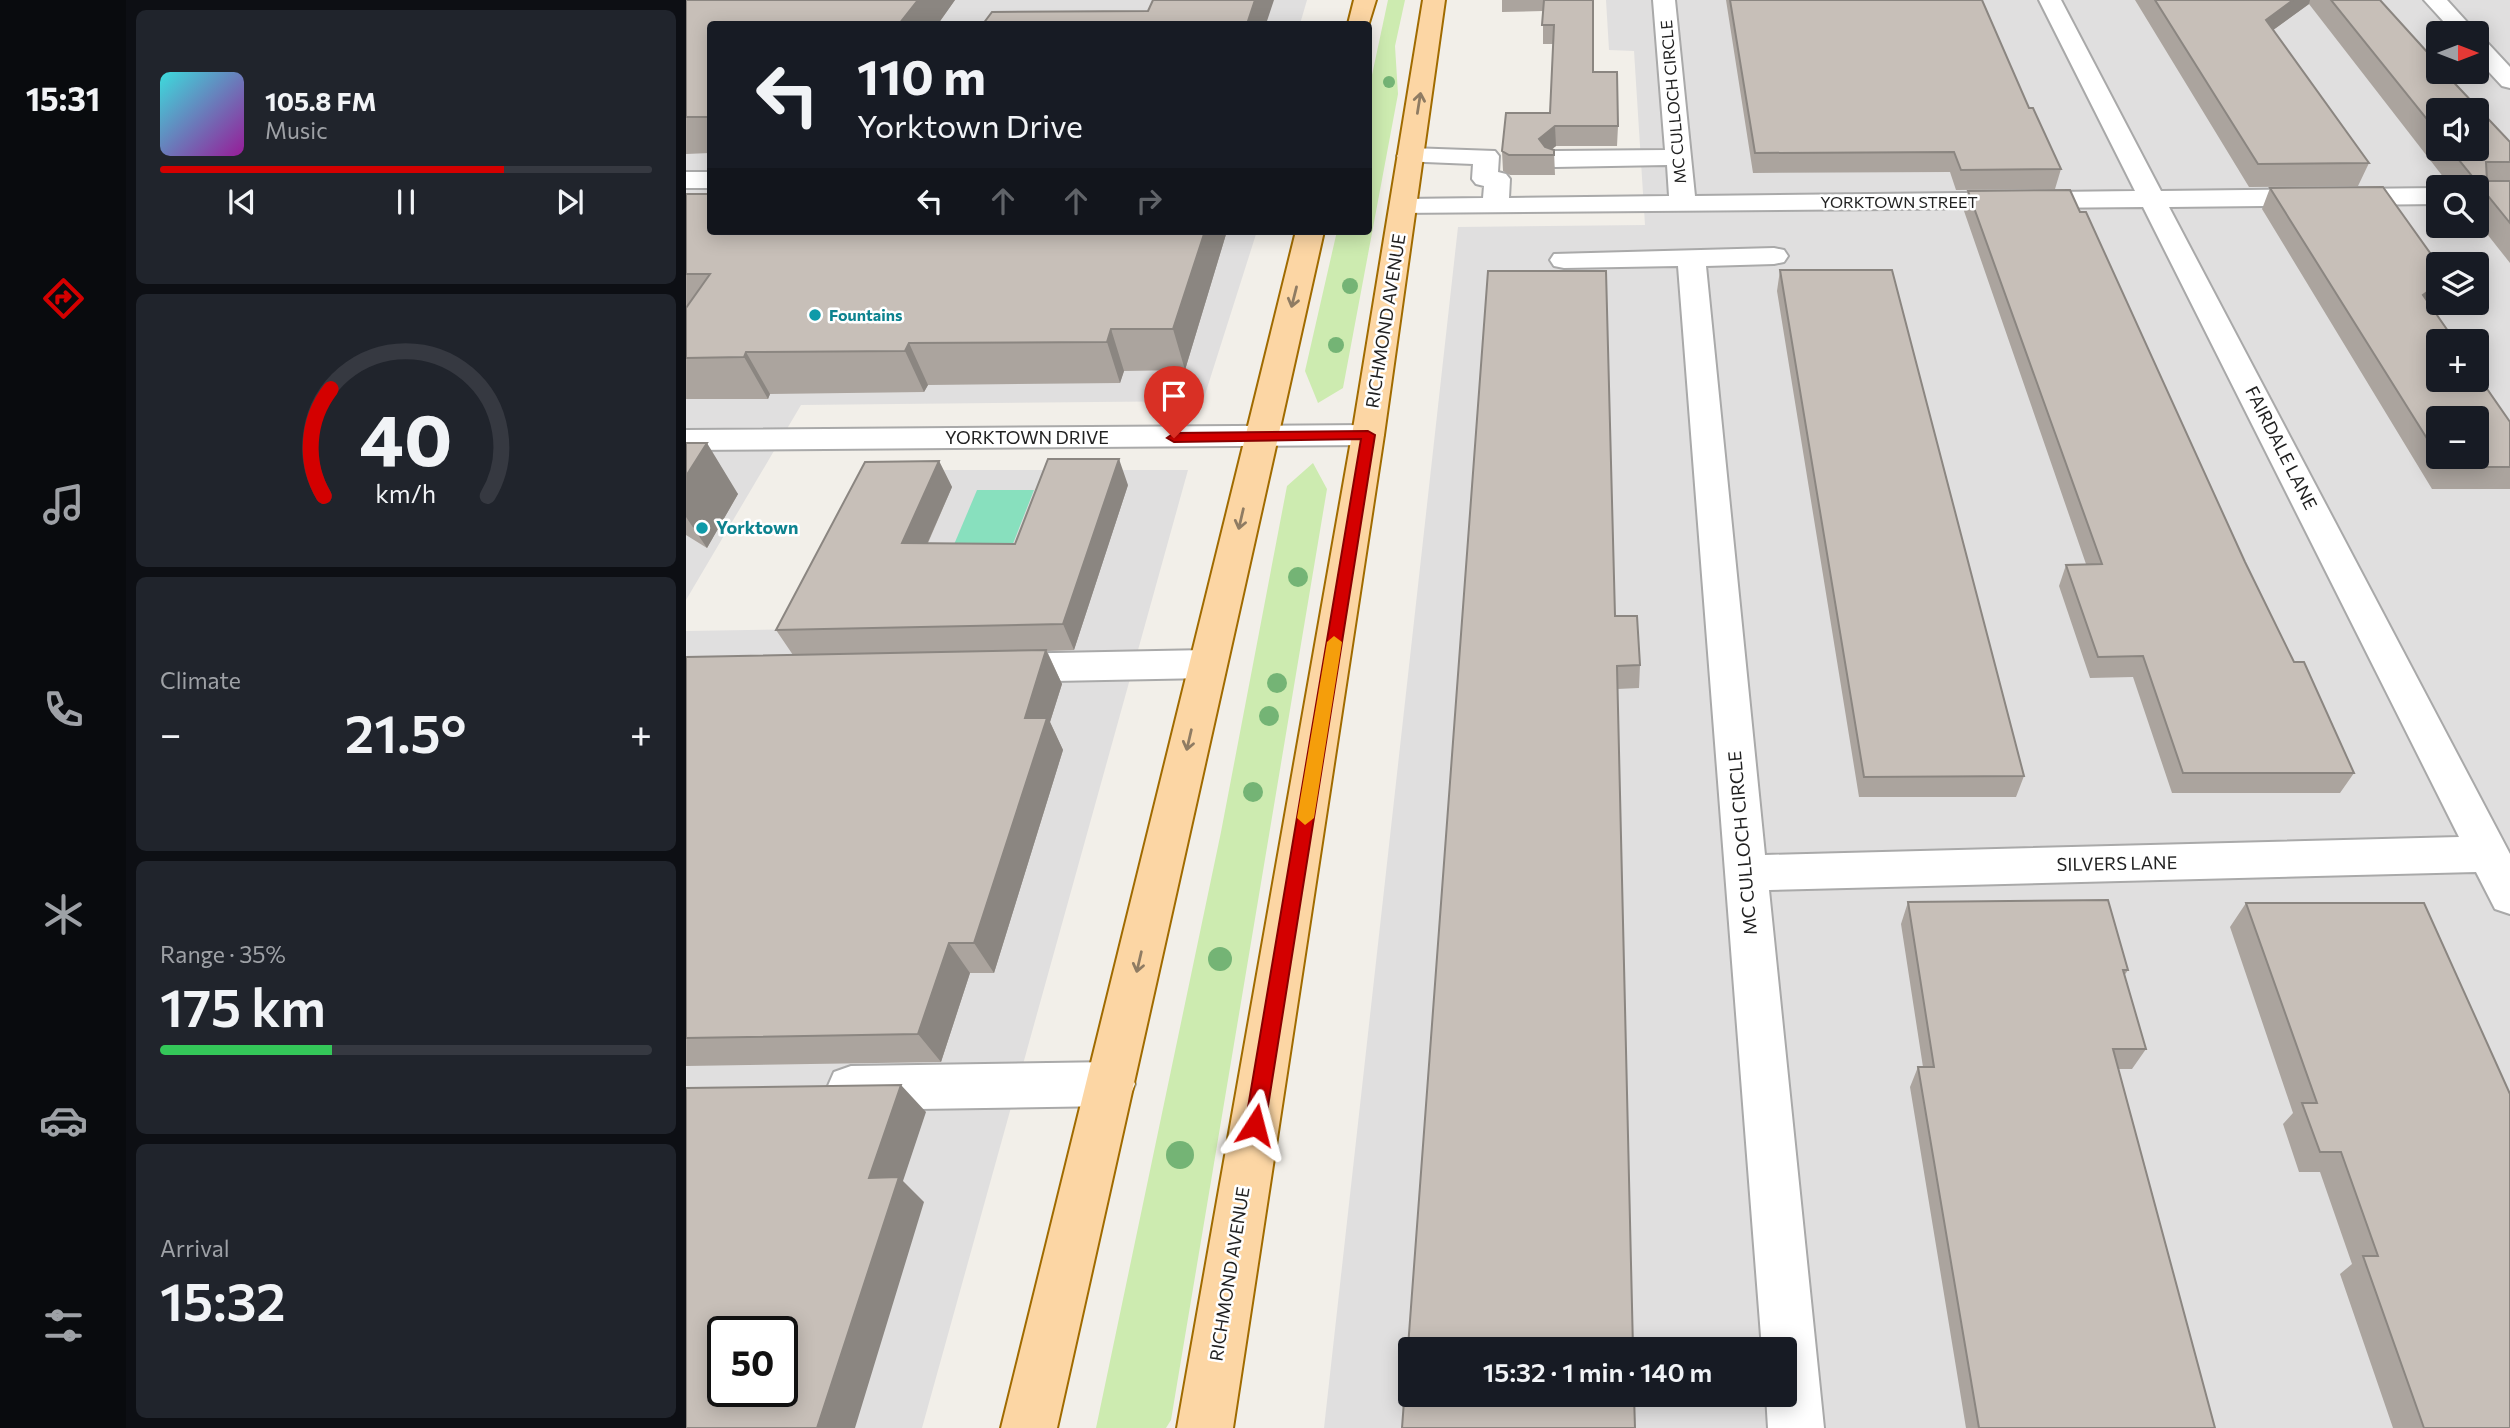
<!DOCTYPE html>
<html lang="en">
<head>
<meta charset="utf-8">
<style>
  :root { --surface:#171b24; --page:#20242c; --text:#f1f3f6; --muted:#9ea1a6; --line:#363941; --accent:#d40000 }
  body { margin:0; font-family:Commissioner,sans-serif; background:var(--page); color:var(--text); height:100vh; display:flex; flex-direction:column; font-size:26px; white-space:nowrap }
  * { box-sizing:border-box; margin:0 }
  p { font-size:23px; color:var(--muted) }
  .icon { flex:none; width:38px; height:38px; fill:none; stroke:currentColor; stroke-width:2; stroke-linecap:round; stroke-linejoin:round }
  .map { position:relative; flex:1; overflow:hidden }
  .details { display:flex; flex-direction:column; gap:10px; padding:10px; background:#0d0f14; width:560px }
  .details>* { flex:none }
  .top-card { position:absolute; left:21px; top:21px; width:665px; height:214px; border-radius:7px; box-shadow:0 4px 18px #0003; background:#171b24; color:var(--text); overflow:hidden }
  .needle { width:46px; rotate:90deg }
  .buttons { position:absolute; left:1740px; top:21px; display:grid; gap:14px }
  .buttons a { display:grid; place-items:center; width:63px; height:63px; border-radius:7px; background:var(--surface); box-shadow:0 4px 18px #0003; font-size:35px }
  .speed { position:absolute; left:21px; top:1316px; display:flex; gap:14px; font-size:35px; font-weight:700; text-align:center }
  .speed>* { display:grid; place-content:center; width:91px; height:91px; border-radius:50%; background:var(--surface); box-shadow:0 4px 18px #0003; line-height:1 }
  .speed .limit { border:4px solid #111; border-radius:10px; background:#fff; color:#111 }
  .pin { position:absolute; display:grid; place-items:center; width:60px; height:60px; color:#fff; margin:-72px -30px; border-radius:50% 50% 50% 0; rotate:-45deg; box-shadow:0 0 7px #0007 }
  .pin .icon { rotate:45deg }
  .me { position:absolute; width:77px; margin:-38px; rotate:9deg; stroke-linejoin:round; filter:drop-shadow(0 0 5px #0008) }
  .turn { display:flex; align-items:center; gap:24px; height:147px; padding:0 35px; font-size:32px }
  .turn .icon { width:91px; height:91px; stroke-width:2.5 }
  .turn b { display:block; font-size:49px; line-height:60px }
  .lanes { display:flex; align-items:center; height:66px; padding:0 35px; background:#0003; justify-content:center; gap:35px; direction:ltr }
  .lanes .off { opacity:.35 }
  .big { font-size:52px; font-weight:600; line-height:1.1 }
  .details .widget { flex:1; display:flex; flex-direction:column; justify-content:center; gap:10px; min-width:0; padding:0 24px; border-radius:10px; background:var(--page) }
  .details .dial { align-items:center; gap:0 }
  .dial svg { height:182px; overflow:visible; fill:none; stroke:var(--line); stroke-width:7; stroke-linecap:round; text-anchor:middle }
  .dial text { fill:var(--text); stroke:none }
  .song { display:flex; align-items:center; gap:21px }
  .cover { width:84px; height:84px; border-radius:10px; background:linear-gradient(135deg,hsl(180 70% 55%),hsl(300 70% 35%)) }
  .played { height:7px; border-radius:4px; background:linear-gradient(90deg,var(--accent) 70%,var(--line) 70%) }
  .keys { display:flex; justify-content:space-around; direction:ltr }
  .heat { display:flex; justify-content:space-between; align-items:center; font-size:38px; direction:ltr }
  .charge { height:10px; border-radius:5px; background:linear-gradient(90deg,#34c759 35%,var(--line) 0) }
  .trip { position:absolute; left:712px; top:1337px; width:399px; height:70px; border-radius:7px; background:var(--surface); box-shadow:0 4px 18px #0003; font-weight:600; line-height:70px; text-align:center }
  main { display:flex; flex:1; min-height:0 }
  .tabs { display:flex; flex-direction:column; width:126px; justify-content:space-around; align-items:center; background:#090b0e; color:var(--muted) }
  .tabs .icon { width:49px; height:49px }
  .tabs .selected { color:var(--accent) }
  .tabs b { font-size:32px; color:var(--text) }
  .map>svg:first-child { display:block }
</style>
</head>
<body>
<main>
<nav class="tabs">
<b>15:31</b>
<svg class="icon selected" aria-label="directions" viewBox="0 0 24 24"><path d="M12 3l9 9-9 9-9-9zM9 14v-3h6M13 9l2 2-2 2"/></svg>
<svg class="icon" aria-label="music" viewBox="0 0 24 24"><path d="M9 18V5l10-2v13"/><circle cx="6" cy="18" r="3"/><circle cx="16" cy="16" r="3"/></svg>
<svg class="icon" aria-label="phone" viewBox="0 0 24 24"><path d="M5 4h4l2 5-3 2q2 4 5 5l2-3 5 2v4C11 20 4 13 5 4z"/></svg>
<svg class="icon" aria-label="climate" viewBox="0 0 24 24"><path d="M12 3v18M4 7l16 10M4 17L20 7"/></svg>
<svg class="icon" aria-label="car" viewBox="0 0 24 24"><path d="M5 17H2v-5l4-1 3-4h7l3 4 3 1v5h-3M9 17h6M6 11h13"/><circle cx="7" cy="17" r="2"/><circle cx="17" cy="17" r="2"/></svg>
<svg class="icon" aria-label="filters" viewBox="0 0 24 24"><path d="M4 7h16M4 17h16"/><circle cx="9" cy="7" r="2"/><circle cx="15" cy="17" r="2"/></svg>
</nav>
<section class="details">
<div class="widget">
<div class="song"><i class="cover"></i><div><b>105.8 FM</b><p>Music</p></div></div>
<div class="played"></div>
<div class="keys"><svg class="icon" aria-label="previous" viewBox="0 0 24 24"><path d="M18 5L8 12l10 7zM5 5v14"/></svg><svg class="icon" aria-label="pause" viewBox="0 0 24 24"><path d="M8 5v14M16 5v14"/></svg><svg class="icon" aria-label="next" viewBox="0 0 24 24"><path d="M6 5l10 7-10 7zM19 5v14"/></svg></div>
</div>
<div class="widget dial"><svg viewBox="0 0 100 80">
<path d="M14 69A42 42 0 1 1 86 69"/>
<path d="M14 69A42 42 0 0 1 17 22" stroke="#d40000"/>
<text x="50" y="56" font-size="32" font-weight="700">40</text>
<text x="50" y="72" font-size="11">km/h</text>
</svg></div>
<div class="widget"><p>Climate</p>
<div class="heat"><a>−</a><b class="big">21.5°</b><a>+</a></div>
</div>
<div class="widget"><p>Range · 35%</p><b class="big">175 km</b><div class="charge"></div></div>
<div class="widget"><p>Arrival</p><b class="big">15:32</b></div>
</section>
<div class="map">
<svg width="1824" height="1428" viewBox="0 0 1824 1428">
  <rect width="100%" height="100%" fill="#f2efe9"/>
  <path fill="#e0dfdf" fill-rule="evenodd" d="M 0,0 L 621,0 L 614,24 L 24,24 L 24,231 L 571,231 L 517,401 L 115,405 L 0,600 Z
    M 920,0 L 1824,0 L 1824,1428 L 638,1428 L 772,227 L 959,225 L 948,51 L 923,50 ZM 1752,33 L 1790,33 L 1790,72 L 1752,72 ZM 1752,110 L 1790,110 L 1790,149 L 1752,149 ZM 1752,187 L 1790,187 L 1790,226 L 1752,226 ZM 1752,264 L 1790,264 L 1790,303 L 1752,303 ZM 1752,341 L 1790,341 L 1790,380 L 1752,380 ZM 1752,418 L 1790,418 L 1790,457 L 1752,457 ZM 724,1349 L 1099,1349 L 1099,1395 L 724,1395 Z
    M 202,470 L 502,470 L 236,1428 L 0,1428 L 0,631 L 119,629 ZM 37,1332 L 96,1332 L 96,1391 L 37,1391 Z"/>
  <path fill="#cdebb0" d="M 702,0 L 719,0 L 709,46 L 712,94 L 657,388 L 632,403 L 619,371 L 651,231 L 682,231 L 683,89 Z
    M 627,463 L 641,489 L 485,1420 L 480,1428 L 410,1428 L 535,832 L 601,486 Z"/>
  <path fill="#88e0be" d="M 291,490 L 348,490 L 323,554 L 264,554 Z"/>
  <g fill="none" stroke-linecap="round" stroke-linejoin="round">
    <g stroke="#a9a9a9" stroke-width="4">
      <path id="minor" d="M 967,0 L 989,0 L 1009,196 L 1449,191 L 1353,0 L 1375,0 L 1475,191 L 1752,188 L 1752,204 L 1483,207 L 1824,854 L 1824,914 L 1809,909 L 1790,872 L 1083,890 L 1138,1428 L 1082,1428 L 1080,1395 L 1099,1395 L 1099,1349 L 1076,1349 L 992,266 L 878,268 L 868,266 L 864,260 L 868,254 L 1088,248 L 1098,250 L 1102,256 L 1098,262 L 1088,264 L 1020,266 L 1079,855 L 1773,837 L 1457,207 L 708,213 L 704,207 L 708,201 L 717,199 L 797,198 L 798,186 L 790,184 L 786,179 L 787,164 L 715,161 L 711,156 L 715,151 L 724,148 L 809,151 L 813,156 L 812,172 L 820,174 L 824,179 L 823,198 L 983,196 L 981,165 L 869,167 L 860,164 L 856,159 L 860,154 L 869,151 L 979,150 Z
        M 1738,0 L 1761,0 L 1791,33 L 1768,33 Z
        M 1790,37 L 1798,39 L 1824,67 L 1824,88 L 1816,86 L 1790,58 Z
        M 0,172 L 24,172 L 24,188 L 0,188 Z
        M 682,425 L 693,428 L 698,435 L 693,442 L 682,445 L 0,450 L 0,430 Z
        M 521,650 L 534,654 L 540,664 L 534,674 L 521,678 L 317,682 L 304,678 L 298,668 L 304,658 L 317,654 Z
        M 425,1062 L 442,1068 L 449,1084 L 442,1100 L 425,1106 L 165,1110 L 148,1104 L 141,1088 L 148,1072 L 165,1066 Z"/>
    </g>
    <g stroke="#a06b00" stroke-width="4">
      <path id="major" d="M 668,0 L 690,0 L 682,26 L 662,24 Z
        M 737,0 L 759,0 L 698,435 L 547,1428 L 491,1428 L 666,435 Z
        M 610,231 L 638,231 L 371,1428 L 315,1428 Z"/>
    </g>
    <use href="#minor" fill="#fff" fill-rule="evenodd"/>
    <use href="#major" fill="#fcd6a4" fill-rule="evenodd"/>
  </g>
  <g fill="#74b475">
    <circle cx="703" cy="82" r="6"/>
    <circle cx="664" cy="286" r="8"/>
    <circle cx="650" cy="345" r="8"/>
    <circle cx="612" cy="577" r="10"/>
    <circle cx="591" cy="683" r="10"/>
    <circle cx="583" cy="716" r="10"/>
    <circle cx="567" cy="792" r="10"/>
    <circle cx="534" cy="959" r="12"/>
    <circle cx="494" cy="1155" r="14"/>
  </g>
  <path fill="#aba49e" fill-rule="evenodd" d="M 0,0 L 269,0 L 252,24 L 24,24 L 24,153 L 0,154 Z
    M 816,0 L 907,0 L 907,72 L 932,126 L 931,146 L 870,146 L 866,149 L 868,150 L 869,175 L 824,175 L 817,171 L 816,151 L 864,113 L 868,44 L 857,44 L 857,11 L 816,12 Z
    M 1040,0 L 1296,0 L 1343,108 L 1375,169 L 1369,189 L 1270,190 L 1264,172 L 1067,173 Z
    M 1449,0 L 1694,0 L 1752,64 L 1824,142 L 1824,263 L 1790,220 L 1790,187 L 1765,187 L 1623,4 L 1587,30 L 1683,163 L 1672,186 L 1563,187 ZM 1752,110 L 1790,149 L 1752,149 Z
    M 1584,188 L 1750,298 L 1743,303 L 1824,422 L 1824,489 L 1746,489 L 1576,209 Z
    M 1282,191 L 1394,212 L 1559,562 L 1608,662 L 1668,773 L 1654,793 L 1486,793 L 1447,677 L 1404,678 L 1373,586 L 1380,565 L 1400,564 L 1278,211 Z
    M 0,194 L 541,231 L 499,370 L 438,371 L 434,383 L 242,385 L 238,392 L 84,394 L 82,399 L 0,399 Z
    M 1094,270 L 1338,776 L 1330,797 L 1173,797 L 1091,291 Z
    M 0,443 L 52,494 L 21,548 L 0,535 Z
    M 253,461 L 266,487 L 242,543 L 329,544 L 442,485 L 388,650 L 361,651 L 376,684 L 364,722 L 377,750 L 308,973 L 284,973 L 255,1062 L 0,1066 L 0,657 L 107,655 L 90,630 Z
    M 929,616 L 954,665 L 953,688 L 931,689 L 947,1349 Z
    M 1222,902 L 1442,970 L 1438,976 L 1460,1049 L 1446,1069 L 1432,1069 L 1529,1428 L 1280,1428 L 1224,1087 L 1232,1067 L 1237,1067 L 1215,924 Z
    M 1560,903 L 1824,1428 L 1707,1428 L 1654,1274 L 1666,1264 L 1634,1172 L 1613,1172 L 1597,1124 L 1607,1113 L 1544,927 Z"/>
  <path fill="#8b8681" d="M 232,0 L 269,0 L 252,24 L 213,24 Z
    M 569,0 L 588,0 L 580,24 L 561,24 Z
    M 1607,0 L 1624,0 L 1623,4 L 1572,41 L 1580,20 Z
    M 869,126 L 870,146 L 858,155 L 853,139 Z
    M 519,231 L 541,231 L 499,370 L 487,329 Z
    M 1752,284 L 1752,295 L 1750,298 L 1726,315 L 1737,295 Z
    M 425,329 L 438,371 L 434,383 L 421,342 Z
    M 223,343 L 242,385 L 238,392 L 219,351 Z
    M 60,352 L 84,394 L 82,399 L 58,357 Z
    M 21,443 L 52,494 L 21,548 L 0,517 L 0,476 Z
    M 433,459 L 442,485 L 388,650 L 377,624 Z
    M 253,461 L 266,487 L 230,569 L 216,543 Z
    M 360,650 L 376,684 L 364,722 L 377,750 L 308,973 L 288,943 L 339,718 Z
    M 263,943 L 284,973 L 255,1062 L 232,1034 Z
    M 215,1085 L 240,1112 L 217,1181 L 238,1202 L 169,1428 L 131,1428 L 183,1178 Z"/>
  <path fill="#c7bfb8" stroke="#8b8681" stroke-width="2" fill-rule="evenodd" d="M 0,0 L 232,0 L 213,24 L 24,24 L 24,117 L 0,117 Z
    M 467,0 L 569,0 L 561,24 L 297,24 L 306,12 L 462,11 Z
    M 858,0 L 907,0 L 907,72 L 931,72 L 932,126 L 869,126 L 853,139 L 859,147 L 868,150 L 868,155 L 823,155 L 816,151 L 820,113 L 864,113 L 868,25 L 856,25 Z
    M 1044,0 L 1296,0 L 1343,108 L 1347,108 L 1375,169 L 1275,170 L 1268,152 L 1069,153 Z
    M 1469,0 L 1607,0 L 1580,20 L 1683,163 L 1572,164 Z
    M 1645,0 L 1694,0 L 1752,64 L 1752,72 L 1758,72 L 1824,142 L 1824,162 L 1800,162 L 1801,181 L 1824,181 L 1824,223 L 1764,149 L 1790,149 L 1790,110 L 1752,110 L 1752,133 Z
    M 1697,187 L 1752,264 L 1752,284 L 1737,295 L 1769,341 L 1752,341 L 1752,380 L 1790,380 L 1790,373 L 1824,422 L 1824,467 L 1759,467 L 1752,457 L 1790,457 L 1790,418 L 1752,418 L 1752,456 L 1584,188 Z
    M 1384,190 L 1394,212 L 1400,212 L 1559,562 L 1608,662 L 1618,662 L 1668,773 L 1497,773 L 1457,656 L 1412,657 L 1380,565 L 1416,564 L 1282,191 Z
    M 0,194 L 24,194 L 24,231 L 519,231 L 487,329 L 425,329 L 421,342 L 223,343 L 219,351 L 60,352 L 58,357 L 0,358 L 0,308 L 24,274 L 0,274 Z
    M 1094,270 L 1206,270 L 1338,776 L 1178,777 Z
    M 802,271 L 920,271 L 929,616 L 951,616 L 954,665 L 931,666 L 947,1349 L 724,1349 L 724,1395 L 948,1395 L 949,1428 L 716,1428 Z
    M 0,443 L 21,443 L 0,476 Z
    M 362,459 L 433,459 L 377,624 L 90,630 L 179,462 L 253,461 L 216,543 L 329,544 Z
    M 360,650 L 339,718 L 361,718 L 288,943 L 263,943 L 232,1034 L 0,1038 L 0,657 Z
    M 1422,900 L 1442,970 L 1437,970 L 1460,1049 L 1427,1049 L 1529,1428 L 1293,1428 L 1232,1067 L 1248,1067 L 1222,902 Z
    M 1560,903 L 1738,903 L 1824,1094 L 1824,1428 L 1738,1428 L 1677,1256 L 1692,1256 L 1655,1152 L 1634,1152 L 1616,1103 L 1631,1103 Z
    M 215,1085 L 183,1178 L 213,1177 L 131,1428 L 0,1428 L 0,1088 ZM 37,1332 L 96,1332 L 96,1391 L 37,1391 Z"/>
  <defs><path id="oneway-shaft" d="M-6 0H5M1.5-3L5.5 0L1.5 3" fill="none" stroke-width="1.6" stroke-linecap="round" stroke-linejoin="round" transform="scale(1.75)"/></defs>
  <g stroke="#8f7c63">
    <use href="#oneway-shaft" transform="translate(733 103) rotate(-81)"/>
    <use href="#oneway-shaft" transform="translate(608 297) rotate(104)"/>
    <use href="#oneway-shaft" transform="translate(555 519) rotate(103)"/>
    <use href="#oneway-shaft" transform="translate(503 740) rotate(103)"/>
    <use href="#oneway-shaft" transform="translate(453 962) rotate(103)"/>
  </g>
  <path fill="#d40000" stroke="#8a0000" stroke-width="2" d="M 682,431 L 689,435 L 579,1125 L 576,1131 L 569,1134 L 562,1131 L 559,1125 L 675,439 L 488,442 L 481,438 L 488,433 Z"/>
  <path fill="#f59e0b" d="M 648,636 L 656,642 L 628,818 L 619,825 L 611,818 L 641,642 Z"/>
  <g fill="#0f9aa8" stroke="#fff" stroke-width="2.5">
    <circle cx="129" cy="315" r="7"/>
    <circle cx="16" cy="528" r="7"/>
  </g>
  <g text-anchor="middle" stroke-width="5" stroke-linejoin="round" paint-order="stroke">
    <g font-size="16" fill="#222" stroke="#fff">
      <text transform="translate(987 102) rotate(-95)" y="6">MC CULLOCH CIRCLE</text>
      <text x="1213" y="208">YORKTOWN STREET</text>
    </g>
    <g font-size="16" font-weight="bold" fill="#0d838f" stroke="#fff" text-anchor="start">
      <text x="143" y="321">Fountains</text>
    </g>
    <g font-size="18" fill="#222" stroke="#fff">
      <text transform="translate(700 321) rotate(-81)" y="6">RICHMOND AVENUE</text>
      <text x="341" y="444">YORKTOWN DRIVE</text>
      <text transform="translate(1595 448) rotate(63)" y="6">FAIRDALE LANE</text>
      <text transform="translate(1057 843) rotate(-95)" y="6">MC CULLOCH CIRCLE</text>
      <text transform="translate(1431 864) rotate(-1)" y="6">SILVERS LANE</text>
      <text transform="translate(544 1274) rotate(-81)" y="6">RICHMOND AVENUE</text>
    </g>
    <g font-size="18" font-weight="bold" fill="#0d838f" stroke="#fff" text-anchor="start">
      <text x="30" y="534">Yorktown</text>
    </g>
  </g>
</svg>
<div class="buttons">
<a><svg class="needle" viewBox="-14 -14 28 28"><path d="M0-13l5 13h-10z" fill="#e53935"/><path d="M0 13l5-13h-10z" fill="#9ea1a6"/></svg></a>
<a><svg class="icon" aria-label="sound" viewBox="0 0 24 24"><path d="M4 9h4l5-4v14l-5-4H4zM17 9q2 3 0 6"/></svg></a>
<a><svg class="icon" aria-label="search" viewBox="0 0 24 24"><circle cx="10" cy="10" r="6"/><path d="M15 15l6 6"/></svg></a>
<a><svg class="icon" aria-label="layers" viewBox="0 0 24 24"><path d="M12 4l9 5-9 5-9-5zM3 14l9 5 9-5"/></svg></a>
<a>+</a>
<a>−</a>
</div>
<div class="speed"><div class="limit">50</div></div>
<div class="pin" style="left:488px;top:438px;background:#d93025"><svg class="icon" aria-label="arrive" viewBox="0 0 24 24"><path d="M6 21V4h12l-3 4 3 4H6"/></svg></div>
<svg class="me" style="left:569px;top:1125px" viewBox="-20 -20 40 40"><path d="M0-17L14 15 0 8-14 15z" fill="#d40000" stroke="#fff" stroke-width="4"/></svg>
<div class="trip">15:32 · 1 min · 140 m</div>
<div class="top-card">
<div class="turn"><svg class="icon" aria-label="left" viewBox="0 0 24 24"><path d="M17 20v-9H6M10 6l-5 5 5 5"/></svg><div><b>110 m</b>Yorktown Drive</div></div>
<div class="lanes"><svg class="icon" aria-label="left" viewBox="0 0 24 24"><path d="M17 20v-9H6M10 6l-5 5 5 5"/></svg><svg class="icon off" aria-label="ahead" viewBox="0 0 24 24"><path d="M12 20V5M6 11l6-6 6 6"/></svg><svg class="icon off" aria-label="ahead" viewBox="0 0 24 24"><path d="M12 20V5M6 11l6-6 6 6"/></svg><svg class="icon off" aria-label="right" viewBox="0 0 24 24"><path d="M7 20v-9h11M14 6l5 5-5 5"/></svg></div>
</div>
</div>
</main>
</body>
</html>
